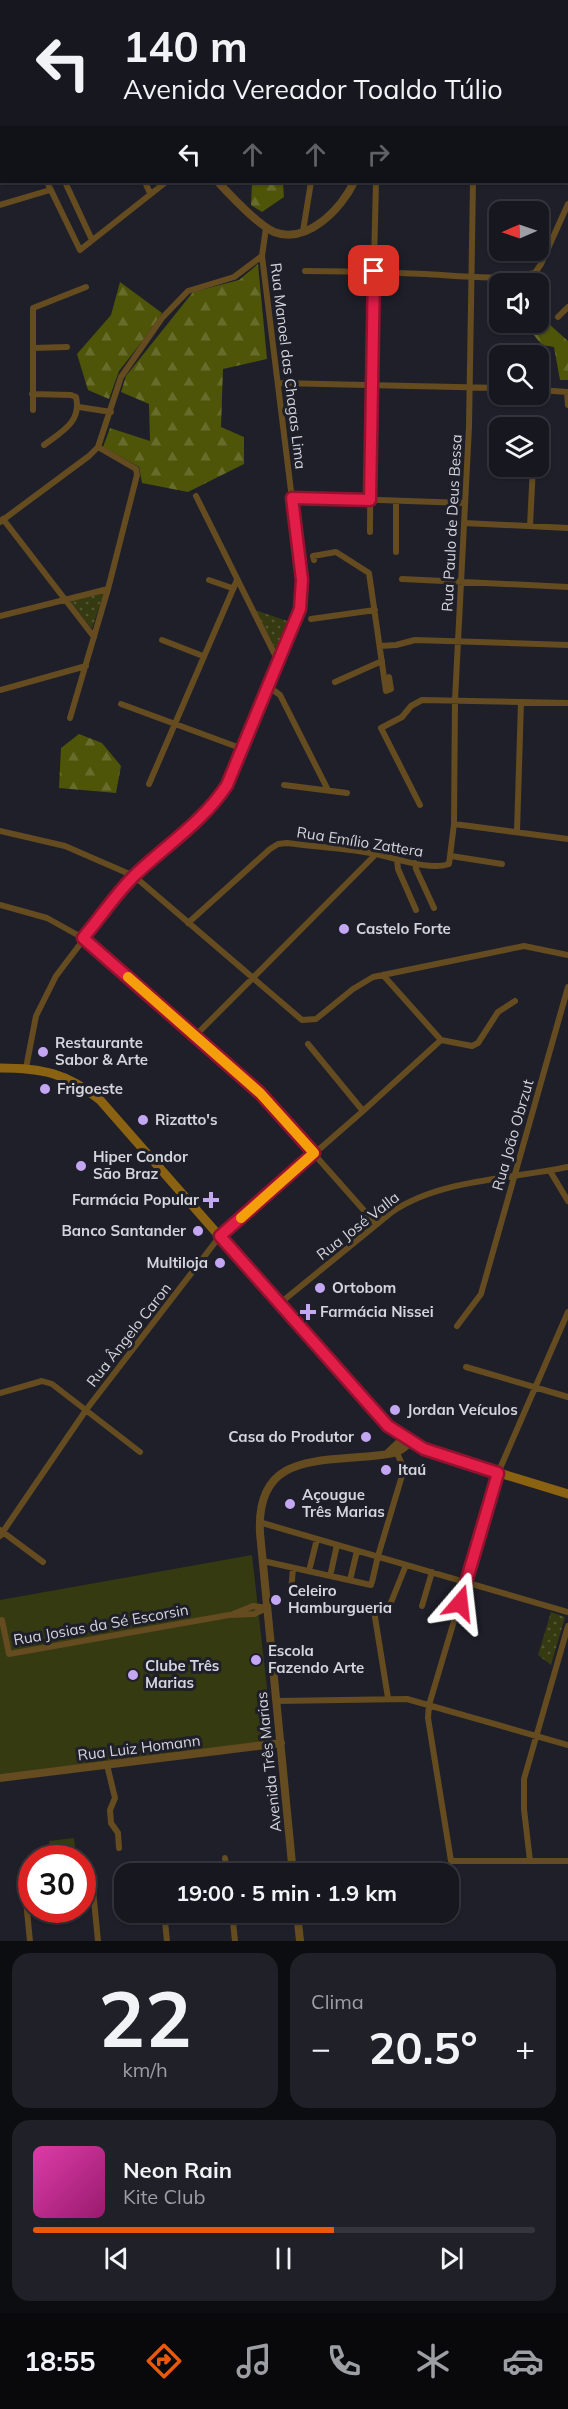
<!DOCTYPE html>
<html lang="pt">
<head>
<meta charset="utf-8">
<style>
  :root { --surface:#16171f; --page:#1f2028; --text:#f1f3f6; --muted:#9e9fa4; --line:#35363d; --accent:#ea580c }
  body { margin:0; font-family:Mulish,sans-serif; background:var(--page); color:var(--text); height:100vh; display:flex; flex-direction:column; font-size:22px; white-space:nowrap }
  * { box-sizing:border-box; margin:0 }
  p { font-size:20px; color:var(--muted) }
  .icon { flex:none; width:33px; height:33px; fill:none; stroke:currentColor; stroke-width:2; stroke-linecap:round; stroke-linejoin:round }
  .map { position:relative; height:1941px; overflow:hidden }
  .drawer { display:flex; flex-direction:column; gap:12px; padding:12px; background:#0c0d11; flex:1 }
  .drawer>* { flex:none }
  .banner { position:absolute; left:0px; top:0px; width:568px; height:183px; box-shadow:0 2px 4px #0004,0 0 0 2px var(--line); background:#16171f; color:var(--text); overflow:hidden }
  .needle { width:39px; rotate:268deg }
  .buttons { position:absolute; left:489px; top:201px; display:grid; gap:12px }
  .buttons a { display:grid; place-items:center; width:60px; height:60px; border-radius:12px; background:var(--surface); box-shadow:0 2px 4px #0004,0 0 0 2px var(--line); font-size:30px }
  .speed { position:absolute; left:18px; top:1845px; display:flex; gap:12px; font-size:30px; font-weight:700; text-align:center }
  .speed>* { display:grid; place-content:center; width:78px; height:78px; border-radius:50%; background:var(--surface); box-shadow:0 2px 4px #0004,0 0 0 2px var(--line); line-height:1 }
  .speed .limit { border:9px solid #d22; background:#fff; color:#111 }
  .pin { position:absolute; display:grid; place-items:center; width:51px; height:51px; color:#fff; margin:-26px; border-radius:12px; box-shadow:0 3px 9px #0006 }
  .me { position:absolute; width:66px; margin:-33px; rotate:17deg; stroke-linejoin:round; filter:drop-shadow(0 0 4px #0008) }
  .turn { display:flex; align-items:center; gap:21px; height:126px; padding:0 24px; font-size:27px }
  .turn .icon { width:78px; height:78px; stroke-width:2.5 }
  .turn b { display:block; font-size:42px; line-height:51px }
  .lanes { display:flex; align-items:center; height:57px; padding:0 24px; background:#0003; justify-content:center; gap:30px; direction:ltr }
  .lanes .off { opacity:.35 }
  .big { font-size:45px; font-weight:700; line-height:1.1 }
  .drawer .card { flex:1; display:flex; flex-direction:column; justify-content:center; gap:9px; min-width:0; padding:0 21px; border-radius:18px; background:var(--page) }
  .drawer .dial { align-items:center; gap:0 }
  .dial b { font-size:78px; line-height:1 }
  .song { display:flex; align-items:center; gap:18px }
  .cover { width:72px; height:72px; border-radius:9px; background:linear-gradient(135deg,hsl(320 70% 55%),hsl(320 70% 35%)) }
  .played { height:6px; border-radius:3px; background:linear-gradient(90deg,var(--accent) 60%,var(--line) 60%) }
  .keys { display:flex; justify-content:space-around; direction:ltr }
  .heat { display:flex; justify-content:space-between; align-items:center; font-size:33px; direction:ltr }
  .drawer .tiles { flex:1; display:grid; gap:12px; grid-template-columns:1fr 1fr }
  .card:last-child { grid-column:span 2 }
  .trip { position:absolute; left:114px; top:1863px; width:345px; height:60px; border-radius:18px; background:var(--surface); box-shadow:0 2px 4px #0004,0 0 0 2px var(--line); font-weight:700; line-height:60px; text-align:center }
  .menu { display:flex; height:96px; justify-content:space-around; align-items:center; background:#09090c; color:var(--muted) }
  .menu .icon { width:42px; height:42px }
  .menu .on { color:var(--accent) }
  .menu b { font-size:27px; color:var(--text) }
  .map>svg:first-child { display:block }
</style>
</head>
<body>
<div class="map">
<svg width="568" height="1941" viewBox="0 0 568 1941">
  <defs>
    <pattern id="forest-firs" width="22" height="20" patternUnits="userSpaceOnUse" patternTransform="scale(1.5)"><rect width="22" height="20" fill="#4e5408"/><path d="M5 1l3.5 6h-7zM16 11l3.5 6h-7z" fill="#676c2b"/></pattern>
    <pattern id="park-dots" width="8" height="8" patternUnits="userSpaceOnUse" patternTransform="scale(1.5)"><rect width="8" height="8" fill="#363a10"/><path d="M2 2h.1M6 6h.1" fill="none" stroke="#525632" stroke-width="1.8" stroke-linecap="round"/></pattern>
  </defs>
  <rect width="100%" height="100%" fill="#1e1f29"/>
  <path fill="#363a10" d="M 252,1555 L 273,1741 L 0,1774 L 0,1600 Z
    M 74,1838 L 76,1856 L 51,1858 L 49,1841 Z"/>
  <path fill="url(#forest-firs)" d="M 252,182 L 283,183 L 284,197 L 262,212 L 251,205 Z
    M 258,264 L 267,359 L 223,369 L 221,427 L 244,437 L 244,464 L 188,492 L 142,483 L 139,467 L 103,447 L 110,428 L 150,441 L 149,404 L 121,392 L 126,376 L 193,292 L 239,280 Z
    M 120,282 L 162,313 L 144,339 L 119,371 L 109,399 L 88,390 L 77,354 L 111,315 Z
    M 539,315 L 568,341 L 568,380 L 560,380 L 554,347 L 542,345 L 524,323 L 538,322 Z
    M 79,734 L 102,743 L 121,766 L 116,793 L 59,788 L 61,748 Z"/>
  <path fill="url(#park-dots)" d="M 104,593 L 92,629 L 70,601 Z
    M 255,610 L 293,623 L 279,655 Z
    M 551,1612 L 565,1617 L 551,1665 L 538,1655 Z"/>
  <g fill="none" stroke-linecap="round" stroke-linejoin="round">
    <path stroke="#644b20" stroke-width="6" d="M 389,0 L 389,2
      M 494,0 L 494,2
      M 103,2 L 106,0
      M 0,135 L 2,135
      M 567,162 L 568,162
      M 47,182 L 80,250 L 166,182
      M 65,182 L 92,240
      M 145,182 L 150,193
      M 0,205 L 50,190
      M 303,231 L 311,182
      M 305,271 C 345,271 385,272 425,274 C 461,276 500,281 535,273 L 541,264 L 568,204
      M 558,317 L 568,307
      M 33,348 L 67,347
      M 278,383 L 500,388
      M 538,390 L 568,392
      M 567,392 L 568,405
      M 32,394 L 71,395 L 76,397 C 82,422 61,432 44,445
      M 79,407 L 111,412
      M 33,410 L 33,308 L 86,287
      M 196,496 L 279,663
      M 293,497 L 465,503
      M 396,501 L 396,552
      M 3,519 L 94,637
      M 0,522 L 89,456 L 98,447 L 121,377 L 162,318 L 188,291 L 234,277 L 262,256
      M 464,523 L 568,528
      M 530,526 L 533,466
      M 370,532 L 371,385 L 376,182
      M 314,560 L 313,556 L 336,552 L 369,573 L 386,691 L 391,689 L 389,677
      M 402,579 L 568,587
      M 209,580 L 232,588
      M 0,616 L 108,589
      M 311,619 L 375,610
      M 162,640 L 203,656
      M 380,646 L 396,645 L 415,640 L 568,645
      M 335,682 L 382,661
      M 269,687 L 280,695 L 328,790
      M 0,690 L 86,666
      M 121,704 L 243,749
      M 70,718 L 108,589 L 137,475 L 136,469 L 98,447
      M 149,784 L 237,580
      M 284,785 L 347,793
      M 420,805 L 381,728 L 402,717 L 411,706 L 422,700 L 568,703
      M 454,824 L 568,839
      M 0,831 L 65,846 L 134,876 L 302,1020 L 316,1019 L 353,989 L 373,977 L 524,946 L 568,955
      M 517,832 L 521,702
      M 451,856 L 502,864
      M 397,860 L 398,869 L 416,910
      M 415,863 L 416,869 L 434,908
      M 0,905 L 47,918 L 83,938 L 260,1093 L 376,1224
      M 188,923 L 270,849 L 278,844 L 287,843 C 316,847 347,848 376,854 C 395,858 430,871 449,864 L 454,824 L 455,700 L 469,427 L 473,182
      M 383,975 L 441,1040
      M 196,1035 L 376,854
      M 441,1040 L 472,1046 L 478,1043 L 498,1012 L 515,1001
      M 308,1044 L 363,1111
      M 26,1068 L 36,1016 L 56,976 L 124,886 L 215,803 L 227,785 L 298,616 L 302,580 L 262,256 L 266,228
      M 550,1171 L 568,1201
      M 279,1304 L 392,1212 C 440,1179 512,1179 568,1167
      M 568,1312 L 498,1473 L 429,1705 L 428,1718 L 451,1861 L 568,1861
      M 457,1326 L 481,1294 L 568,987
      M 466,1367 L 568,1397
      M 0,1393 L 42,1381 L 52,1384 L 140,1452
      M 259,1522 L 568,1612
      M 0,1530 L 43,1562
      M 0,1536 L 86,1410 L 220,1236 L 363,1111 L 441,1040
      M 263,1561 L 371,1585
      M 310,1567 L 317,1539
      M 331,1572 L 337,1545
      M 351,1576 L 357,1551
      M 372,1582 L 378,1556 L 404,1469 L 397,1453
      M 291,1592 L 293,1568
      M 390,1605 L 406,1565
      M 422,1606 L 432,1572
      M 374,1611 L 388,1698
      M 233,1614 L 253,1606 L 267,1608
      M 2,1620 L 9,1654 L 229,1615 L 254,1614 L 267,1608
      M 277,1701 L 407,1699 L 568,1745
      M 107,1765 L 115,1798 L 110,1810 L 111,1823 L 118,1833 L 119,1848
      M 225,1858 L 227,1874
      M 530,1861 L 524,1809 L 524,1779 L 568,1626
      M 159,1865 L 160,1874
      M 91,1870 L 98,1941
      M 23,1871 L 30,1941
      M 164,1912 L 167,1941
      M 232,1912 L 235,1941"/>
    <path stroke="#644b20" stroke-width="8" d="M 166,0 L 167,2
      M 567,72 L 568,72
      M 218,182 C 230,195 258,225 274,232 C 307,245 342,208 354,182
      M 388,1453 L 404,1438
      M 0,1778 L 281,1743
      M 293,1874 L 260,1533 C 256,1455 314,1462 372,1456 C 388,1454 399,1455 410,1442
      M 297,1912 L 300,1941"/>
    <path stroke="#8b6211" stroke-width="9" d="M 0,1068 C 42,1068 67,1073 100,1100 L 356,1392 C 379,1418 401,1440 434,1453 L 568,1494"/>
  </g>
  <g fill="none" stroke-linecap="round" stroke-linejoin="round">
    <g stroke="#92132f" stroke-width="15">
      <path id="route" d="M 374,271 L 370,500 L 292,498 L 302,580 L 300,609 L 227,785 C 203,822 165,846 134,876 C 115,895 100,918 83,938 L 260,1093 L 314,1153 L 220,1236 L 388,1426 L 424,1449 L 498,1473 L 460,1603"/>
    </g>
    <use href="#route" stroke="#e11d48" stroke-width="10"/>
    <path stroke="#f59e0b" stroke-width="10" d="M 128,977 L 260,1093 L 314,1153 L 241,1218"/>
  </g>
  <g fill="#c3a7f2" stroke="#1e1f29" stroke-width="2">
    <circle cx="344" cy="929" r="6"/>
    <circle cx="43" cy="1052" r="6"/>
    <circle cx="45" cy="1089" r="6"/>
    <circle cx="143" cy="1120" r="6"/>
    <circle cx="81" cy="1166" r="6"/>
    <path d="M208 1191h6v6h6v6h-6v6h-6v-6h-6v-6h6z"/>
    <circle cx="198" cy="1231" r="6"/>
    <circle cx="220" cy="1263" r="6"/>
    <circle cx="320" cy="1288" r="6"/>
    <path d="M305 1303h6v6h6v6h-6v6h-6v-6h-6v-6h6z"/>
    <circle cx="395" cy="1410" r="6"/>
    <circle cx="366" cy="1437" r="6"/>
    <circle cx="386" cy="1470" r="6"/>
    <circle cx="290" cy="1504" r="6"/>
    <circle cx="276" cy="1600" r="6"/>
    <circle cx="256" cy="1660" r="6"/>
    <circle cx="133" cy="1675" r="6"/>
  </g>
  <g text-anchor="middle" stroke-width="6" stroke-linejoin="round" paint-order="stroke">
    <g font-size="15" fill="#d4d5dc" stroke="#1e1f29">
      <text transform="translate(288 366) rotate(83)" y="5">Rua Manoel das Chagas Lima</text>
      <text transform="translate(452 523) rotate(-87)" y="5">Rua Paulo de Deus Bessa</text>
      <text transform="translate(360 842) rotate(9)" y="5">Rua Emílio Zattera</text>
      <text transform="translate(513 1135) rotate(-74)" y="5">Rua João Obrzut</text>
      <text transform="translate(358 1226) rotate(-38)" y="5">Rua José Valla</text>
      <text transform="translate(129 1335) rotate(-52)" y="5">Rua Ângelo Caron</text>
      <text transform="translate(101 1625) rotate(-10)" y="5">Rua Josias da Sé Escorsin</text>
      <text transform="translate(139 1748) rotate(-7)" y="5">Rua Luiz Homann</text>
      <text transform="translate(269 1762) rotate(-96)" y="5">Avenida Três Marias</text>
    </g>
    <g font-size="15" font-weight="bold" fill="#d4d5dc" stroke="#1e1f29" text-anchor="start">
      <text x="356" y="934">Castelo Forte</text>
      <text x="55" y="1048">Restaurante<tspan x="55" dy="17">Sabor &amp; Arte</tspan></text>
      <text x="57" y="1094">Frigoeste</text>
      <text x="155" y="1125">Rizatto's</text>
      <text x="93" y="1162">Hiper Condor<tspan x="93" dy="17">São Braz</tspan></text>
      <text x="199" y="1205" text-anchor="end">Farmácia Popular</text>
      <text x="186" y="1236" text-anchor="end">Banco Santander</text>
      <text x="208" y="1268" text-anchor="end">Multiloja</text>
      <text x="332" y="1293">Ortobom</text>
      <text x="320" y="1317">Farmácia Nissei</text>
      <text x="407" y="1415">Jordan Veículos</text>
      <text x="354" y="1442" text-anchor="end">Casa do Produtor</text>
      <text x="398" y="1475">Itaú</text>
      <text x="302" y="1500">Açougue<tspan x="302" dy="17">Três Marias</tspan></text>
      <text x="288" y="1596">Celeiro<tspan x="288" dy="17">Hamburgueria</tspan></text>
      <text x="268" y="1656">Escola<tspan x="268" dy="17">Fazendo Arte</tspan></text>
      <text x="145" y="1671">Clube Três<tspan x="145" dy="17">Marias</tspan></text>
    </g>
  </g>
</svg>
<div class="buttons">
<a><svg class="needle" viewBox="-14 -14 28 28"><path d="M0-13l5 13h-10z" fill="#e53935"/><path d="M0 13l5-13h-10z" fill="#9e9fa4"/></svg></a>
<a><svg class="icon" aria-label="sound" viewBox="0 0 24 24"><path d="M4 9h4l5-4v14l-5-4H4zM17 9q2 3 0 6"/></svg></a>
<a><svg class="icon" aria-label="search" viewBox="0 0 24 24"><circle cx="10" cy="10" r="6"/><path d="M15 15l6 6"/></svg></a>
<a><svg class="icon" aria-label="layers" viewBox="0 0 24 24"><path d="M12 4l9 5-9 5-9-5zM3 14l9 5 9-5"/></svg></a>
</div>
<div class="speed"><div class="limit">30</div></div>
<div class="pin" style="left:374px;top:271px;background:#d93025"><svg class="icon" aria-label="arrive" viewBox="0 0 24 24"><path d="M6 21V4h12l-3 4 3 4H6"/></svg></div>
<svg class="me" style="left:460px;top:1603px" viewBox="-20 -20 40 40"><path d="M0-17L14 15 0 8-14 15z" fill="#e11d48" stroke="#fff" stroke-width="4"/></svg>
<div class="trip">19:00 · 5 min · 1.9 km</div>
<div class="banner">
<div class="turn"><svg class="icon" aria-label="left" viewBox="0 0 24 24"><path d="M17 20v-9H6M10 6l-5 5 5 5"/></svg><div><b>140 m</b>Avenida Vereador Toaldo Túlio</div></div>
<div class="lanes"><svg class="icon" aria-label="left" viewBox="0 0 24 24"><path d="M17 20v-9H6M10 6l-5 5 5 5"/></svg><svg class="icon off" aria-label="ahead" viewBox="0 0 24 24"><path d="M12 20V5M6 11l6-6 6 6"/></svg><svg class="icon off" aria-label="ahead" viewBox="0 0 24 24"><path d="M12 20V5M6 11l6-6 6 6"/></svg><svg class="icon off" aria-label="right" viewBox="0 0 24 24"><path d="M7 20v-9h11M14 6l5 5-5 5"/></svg></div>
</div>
</div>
<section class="drawer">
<div class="tiles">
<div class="card dial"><b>22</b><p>km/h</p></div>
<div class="card"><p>Clima</p>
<div class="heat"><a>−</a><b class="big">20.5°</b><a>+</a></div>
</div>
<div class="card">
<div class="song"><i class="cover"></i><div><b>Neon Rain</b><p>Kite Club</p></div></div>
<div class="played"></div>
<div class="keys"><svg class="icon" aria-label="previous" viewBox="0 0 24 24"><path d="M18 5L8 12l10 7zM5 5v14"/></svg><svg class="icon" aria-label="pause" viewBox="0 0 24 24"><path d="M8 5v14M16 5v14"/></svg><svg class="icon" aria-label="next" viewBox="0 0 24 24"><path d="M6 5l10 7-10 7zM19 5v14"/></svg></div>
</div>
</div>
</section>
<nav class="menu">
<b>18:55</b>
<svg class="icon on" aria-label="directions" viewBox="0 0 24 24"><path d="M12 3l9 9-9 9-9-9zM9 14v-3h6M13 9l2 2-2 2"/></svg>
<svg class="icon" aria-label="music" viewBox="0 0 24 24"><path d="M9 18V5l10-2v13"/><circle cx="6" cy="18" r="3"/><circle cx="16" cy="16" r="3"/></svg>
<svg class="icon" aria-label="phone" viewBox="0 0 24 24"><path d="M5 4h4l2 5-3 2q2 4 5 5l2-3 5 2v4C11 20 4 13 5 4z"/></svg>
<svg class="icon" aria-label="climate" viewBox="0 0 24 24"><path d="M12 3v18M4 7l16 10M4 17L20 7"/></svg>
<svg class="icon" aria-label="car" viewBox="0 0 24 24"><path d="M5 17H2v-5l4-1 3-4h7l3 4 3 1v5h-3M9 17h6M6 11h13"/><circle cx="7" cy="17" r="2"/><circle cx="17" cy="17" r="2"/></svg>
</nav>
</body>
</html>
